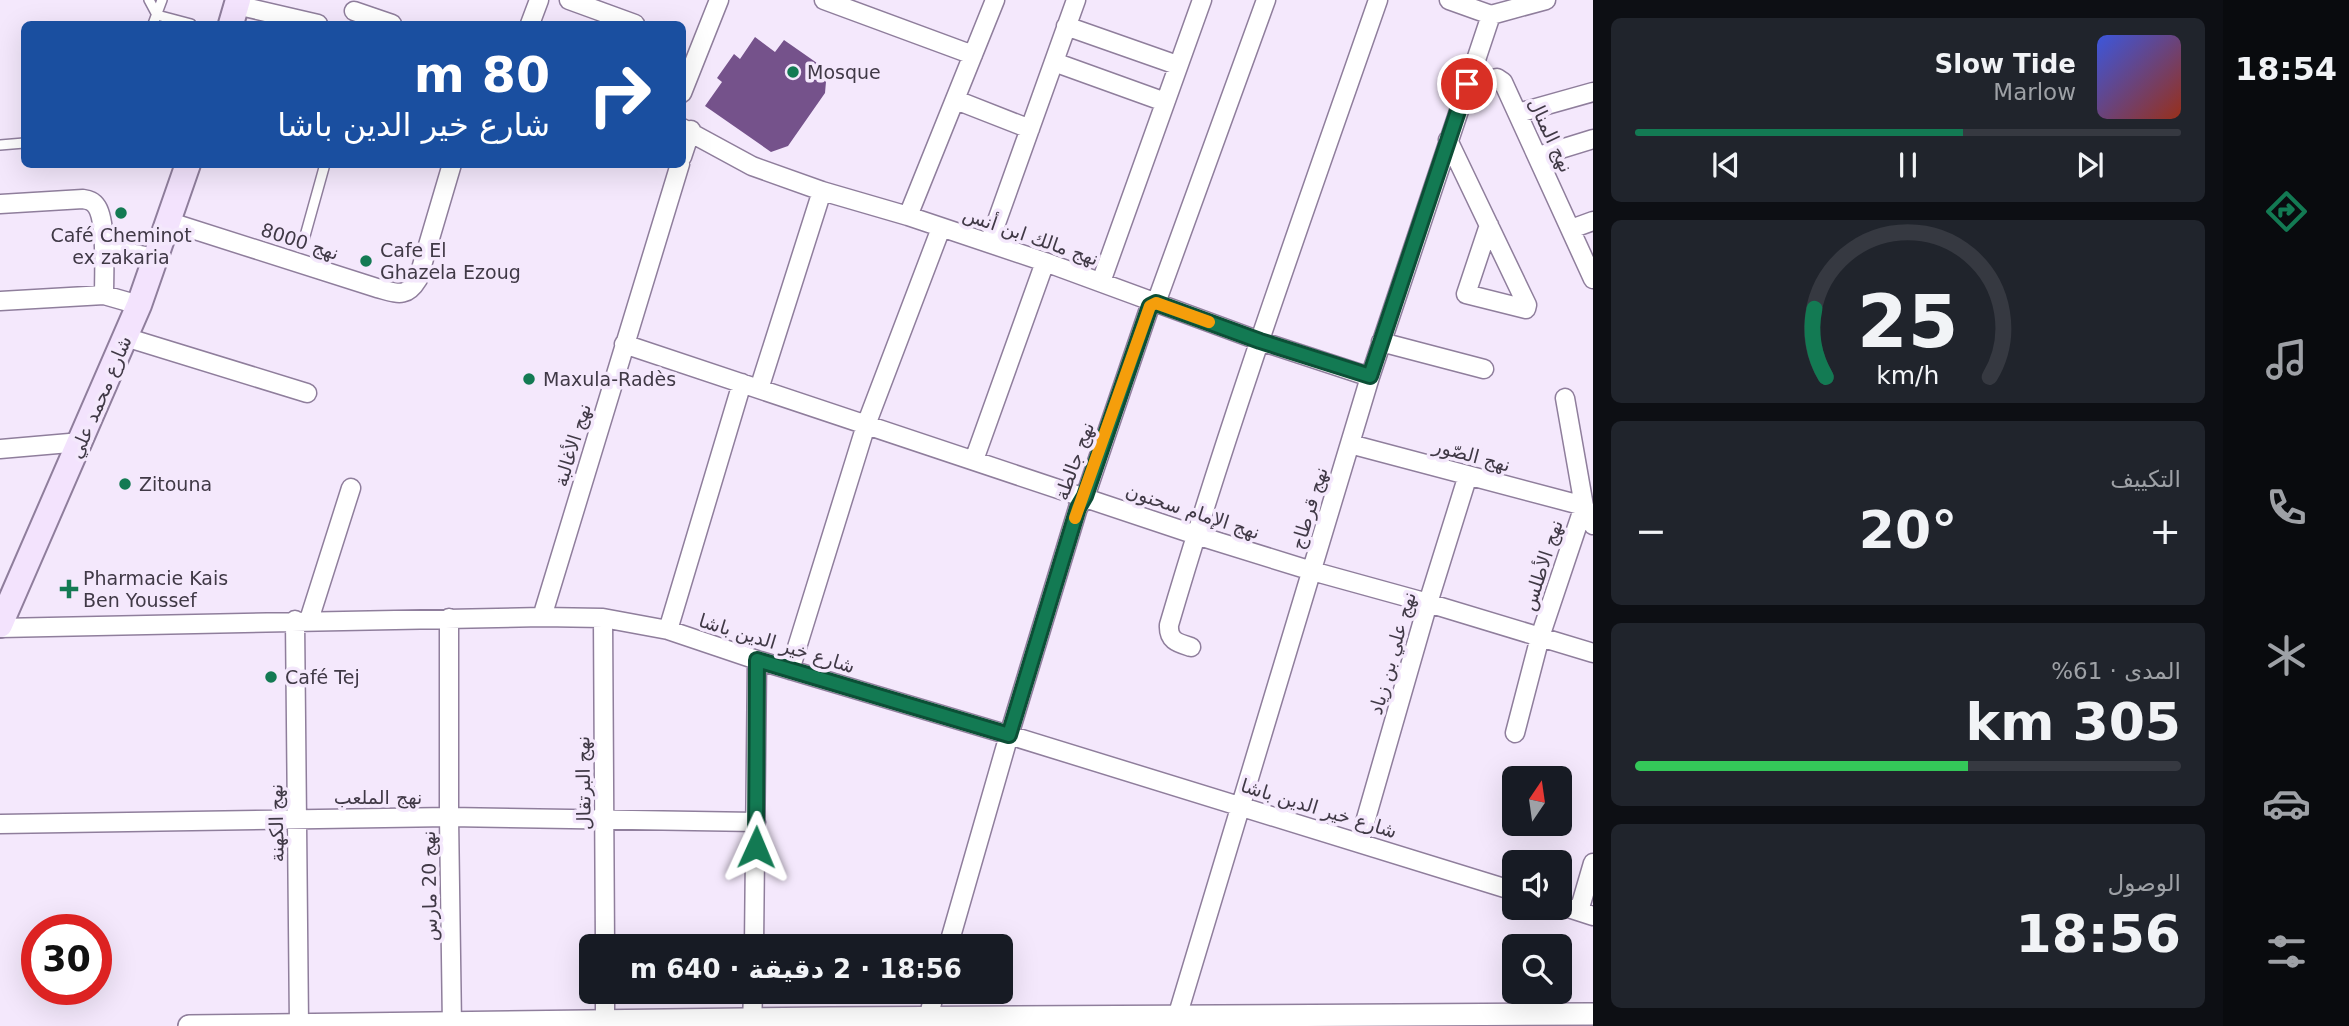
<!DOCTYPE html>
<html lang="ar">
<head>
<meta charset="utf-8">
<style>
  :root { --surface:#171b24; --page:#20242c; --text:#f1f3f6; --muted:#9ea1a6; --line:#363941; --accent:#137a53 }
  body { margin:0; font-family:"DejaVu Sans",Cairo,sans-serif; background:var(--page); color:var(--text); direction:rtl; height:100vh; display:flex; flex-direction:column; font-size:26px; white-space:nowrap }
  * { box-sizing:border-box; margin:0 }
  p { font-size:23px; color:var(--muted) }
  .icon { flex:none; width:38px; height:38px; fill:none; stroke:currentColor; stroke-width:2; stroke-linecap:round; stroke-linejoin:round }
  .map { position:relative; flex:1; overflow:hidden; direction:ltr }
  .sheet { display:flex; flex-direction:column; gap:18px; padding:18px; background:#0d0f14; width:630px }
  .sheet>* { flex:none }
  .guide { position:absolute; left:21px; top:21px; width:665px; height:147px; border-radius:10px; box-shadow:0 7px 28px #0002; direction:rtl; background:#1a4fa0; color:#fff; overflow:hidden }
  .needle { width:46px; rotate:13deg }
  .fabs { position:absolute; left:1502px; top:766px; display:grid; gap:14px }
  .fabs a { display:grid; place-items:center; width:70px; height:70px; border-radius:10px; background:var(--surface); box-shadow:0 7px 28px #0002; font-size:35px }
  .speed { position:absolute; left:21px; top:914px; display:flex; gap:14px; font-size:35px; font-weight:700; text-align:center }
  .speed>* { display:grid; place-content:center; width:91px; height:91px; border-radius:50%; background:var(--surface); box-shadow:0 7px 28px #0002; line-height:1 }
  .speed .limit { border:10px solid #d22; background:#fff; color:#111 }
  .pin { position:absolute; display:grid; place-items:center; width:60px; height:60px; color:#fff; margin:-30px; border:4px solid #fff; border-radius:50%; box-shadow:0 2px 7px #0007 }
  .me { position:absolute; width:77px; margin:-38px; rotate:1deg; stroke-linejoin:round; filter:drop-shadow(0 0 5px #0008) }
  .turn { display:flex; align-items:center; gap:24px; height:147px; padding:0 21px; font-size:32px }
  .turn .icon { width:91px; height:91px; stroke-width:2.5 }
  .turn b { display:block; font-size:49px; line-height:60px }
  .big { font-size:52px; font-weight:600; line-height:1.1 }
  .sheet .card { flex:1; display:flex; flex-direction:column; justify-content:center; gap:10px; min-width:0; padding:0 24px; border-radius:10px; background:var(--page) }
  .sheet .dial { align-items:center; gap:0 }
  .dial svg { height:182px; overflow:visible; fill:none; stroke:var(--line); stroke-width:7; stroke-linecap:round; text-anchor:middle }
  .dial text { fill:var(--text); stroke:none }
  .song { display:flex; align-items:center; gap:21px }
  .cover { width:84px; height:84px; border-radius:10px; background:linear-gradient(135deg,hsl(230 70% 55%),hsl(10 70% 35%)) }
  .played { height:7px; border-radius:4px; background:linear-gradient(90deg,var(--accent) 60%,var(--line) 60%) }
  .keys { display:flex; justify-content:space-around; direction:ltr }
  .heat { display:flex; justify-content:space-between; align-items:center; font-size:38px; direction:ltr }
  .charge { height:10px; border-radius:5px; background:linear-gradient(90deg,#34c759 61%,var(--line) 0) }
  .trip { position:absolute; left:579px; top:934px; width:434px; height:70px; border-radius:10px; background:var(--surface); box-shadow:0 7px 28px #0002; font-weight:600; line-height:70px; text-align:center; direction:rtl }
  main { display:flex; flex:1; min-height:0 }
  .tab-bar { display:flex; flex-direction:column; width:126px; justify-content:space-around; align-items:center; background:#090b0e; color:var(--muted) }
  .tab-bar .icon { width:49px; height:49px }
  .tab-bar .selected { color:var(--accent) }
  .tab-bar b { font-size:32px; color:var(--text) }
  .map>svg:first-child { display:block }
</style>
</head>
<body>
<main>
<nav class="tab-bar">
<b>18:54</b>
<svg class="icon selected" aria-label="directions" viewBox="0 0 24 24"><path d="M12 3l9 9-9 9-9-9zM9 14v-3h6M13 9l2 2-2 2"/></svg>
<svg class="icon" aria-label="music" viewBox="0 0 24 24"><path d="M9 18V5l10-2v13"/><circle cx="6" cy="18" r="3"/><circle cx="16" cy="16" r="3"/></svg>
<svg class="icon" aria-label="phone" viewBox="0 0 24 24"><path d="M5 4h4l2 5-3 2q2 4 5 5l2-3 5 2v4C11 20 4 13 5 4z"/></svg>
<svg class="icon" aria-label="climate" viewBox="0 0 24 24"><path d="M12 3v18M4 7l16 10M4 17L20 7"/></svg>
<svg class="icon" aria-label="car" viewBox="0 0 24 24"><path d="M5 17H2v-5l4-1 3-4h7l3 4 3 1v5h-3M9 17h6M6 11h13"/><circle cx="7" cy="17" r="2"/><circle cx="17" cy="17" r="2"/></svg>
<svg class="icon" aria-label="filters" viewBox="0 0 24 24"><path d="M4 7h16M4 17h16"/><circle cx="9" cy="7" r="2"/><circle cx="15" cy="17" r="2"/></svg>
</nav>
<section class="sheet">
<div class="card">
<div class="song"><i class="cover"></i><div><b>Slow Tide</b><p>Marlow</p></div></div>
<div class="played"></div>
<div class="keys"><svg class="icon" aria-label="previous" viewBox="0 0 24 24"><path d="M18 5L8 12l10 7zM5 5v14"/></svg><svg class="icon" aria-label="pause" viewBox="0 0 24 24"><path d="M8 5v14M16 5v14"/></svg><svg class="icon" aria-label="next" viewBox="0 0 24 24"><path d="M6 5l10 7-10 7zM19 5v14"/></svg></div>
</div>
<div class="card dial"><svg viewBox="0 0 100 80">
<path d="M14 69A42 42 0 1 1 86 69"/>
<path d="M14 69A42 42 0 0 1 9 39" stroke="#137a53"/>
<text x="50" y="56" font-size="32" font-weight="700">25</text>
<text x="50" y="72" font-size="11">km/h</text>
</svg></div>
<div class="card"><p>التكييف</p>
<div class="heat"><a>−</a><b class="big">20°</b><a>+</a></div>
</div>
<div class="card"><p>المدى · 61%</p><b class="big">305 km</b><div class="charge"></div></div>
<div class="card"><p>الوصول</p><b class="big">18:56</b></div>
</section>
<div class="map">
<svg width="1593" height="1026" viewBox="0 0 1593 1026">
  <rect width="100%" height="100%" fill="#f4e8fc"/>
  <path fill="#75528b" d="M 755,37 L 775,52 L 784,40 L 827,70 L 825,93 L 788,146 L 771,152 L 705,106 L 722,82 L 717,78 L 734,54 L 740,59 Z"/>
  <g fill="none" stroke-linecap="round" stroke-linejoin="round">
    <g stroke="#8f7e9c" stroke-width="12">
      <path id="service" d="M 149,0 L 157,15 L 191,24
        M 153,24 L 162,0
        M 0,145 L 24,143
        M 303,243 L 325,164"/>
    </g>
    <g stroke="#8f7e9c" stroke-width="21">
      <path id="minor" d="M 569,0 L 635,24
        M 824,0 L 973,55
        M 1449,0 L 1491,15 L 1546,0
        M 236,5 L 318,24
        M 354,11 L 392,24
        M 530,24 L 539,0
        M 1066,26 L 1177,65
        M 1054,62 L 1165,102
        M 1467,84 L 1497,78 L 1503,82 L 1593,279
        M 682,93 L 719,0
        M 956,100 L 1030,129
        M 1518,113 L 1593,92
        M 682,128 L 752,166 L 822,191 L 908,216 L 1045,262 L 1260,341 L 1370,377
        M 1448,140 L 1527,305 L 1526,309 L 1466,294 L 1489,225
        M 1538,156 L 1593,139
        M 682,157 L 691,130
        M 0,204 L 83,199 C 89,200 93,201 97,207 C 107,223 104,274 104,295
        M 908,216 L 995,0
        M 170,222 L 377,288 C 397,293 406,299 418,279 L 452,164
        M 1571,229 L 1593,221
        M 989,243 L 1076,0
        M 104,248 L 156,258
        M 1101,282 L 1202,0
        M 0,301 L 104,295 L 139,305
        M 125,337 L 307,393
        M 1381,342 L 1484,369
        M 624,344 L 1196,535 L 1312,571 L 1428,603 L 1593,653
        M 759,389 L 822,191
        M 1565,398 L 1584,506 L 1593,525
        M 1350,444 L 1584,506
        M 0,449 L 81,442
        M 974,460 L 1045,262
        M 542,617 L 680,164
        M 449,618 L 449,817 L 452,1026
        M 603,618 L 605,947
        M 295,620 L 299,1026
        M 309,620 L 351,488
        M 0,628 L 542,617 L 603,618 L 668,630 L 757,660 L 1009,735 L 1514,891
        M 668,630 L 742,383
        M 1191,647 C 1178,643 1168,641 1169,625 C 1231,414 1306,207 1378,0
        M 790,670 L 866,425 L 941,228
        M 1515,733 L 1540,637 L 1584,506
        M 0,824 L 449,817 L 756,822
        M 1359,843 L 1428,603 L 1468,475
        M 1559,905 L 1593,916
        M 1579,911 L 1593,863
        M 754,947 L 757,660
        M 948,947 L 1009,735 L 1078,508 L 1085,497 L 1150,306 L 1156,303 L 1266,0
        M 1177,1017 L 1370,377 L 1491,15
        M 928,1018 L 935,992
        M 605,1026 L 605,992
        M 752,1026 L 753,992"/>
    </g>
    <g stroke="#8f7e9c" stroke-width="24">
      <path id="tertiary" d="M 189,1026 L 830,1018 L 1593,1014"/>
    </g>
    <g stroke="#8f7e9c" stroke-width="28">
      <path id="secondary" d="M 231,24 L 238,0
        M 0,625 L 139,305 L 188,164"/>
    </g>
    <use href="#service" stroke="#fff" stroke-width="9"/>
    <use href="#minor" stroke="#fff" stroke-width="18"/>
    <use href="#tertiary" stroke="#fff" stroke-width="21"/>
    <use href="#secondary" stroke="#f3e3fd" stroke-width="24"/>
  </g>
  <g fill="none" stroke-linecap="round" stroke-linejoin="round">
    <g stroke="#0c4f36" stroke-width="18">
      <path id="route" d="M 756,847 L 757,660 L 1009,735 L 1078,508 L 1085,496 L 1150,306 L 1156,303 L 1260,341 L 1370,376 L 1467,84"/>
    </g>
    <use href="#route" stroke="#137a53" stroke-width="12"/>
    <path stroke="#f59e0b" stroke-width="12" d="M 1075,518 L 1150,306 L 1156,303 L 1209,322"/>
  </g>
  <g fill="#137a53" stroke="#f4e8fc" stroke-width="2.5">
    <circle cx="793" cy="72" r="7"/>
    <circle cx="121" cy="213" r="7"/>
    <circle cx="366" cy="261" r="7"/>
    <circle cx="529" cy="379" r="7"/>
    <circle cx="125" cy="484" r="7"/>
    <path d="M65.5 578.5h7v7h7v7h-7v7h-7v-7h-7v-7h7z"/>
    <circle cx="271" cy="677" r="7"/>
  </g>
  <g text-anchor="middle" stroke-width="7" stroke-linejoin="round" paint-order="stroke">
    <g font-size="19" fill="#403946" stroke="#f4e8fc" text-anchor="start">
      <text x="807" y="79">Mosque</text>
      <text x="121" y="242" text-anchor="middle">Café Cheminot<tspan x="121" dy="22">ex zakaria</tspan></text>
      <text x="380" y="257">Cafe El<tspan x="380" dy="22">Ghazela Ezoug</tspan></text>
      <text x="543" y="386">Maxula-Radès</text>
      <text x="139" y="491">Zitouna</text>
      <text x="83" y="585">Pharmacie Kais<tspan x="83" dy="22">Ben Youssef</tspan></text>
      <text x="285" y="684">Café Tej</text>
    </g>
    <g font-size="19" fill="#403946" stroke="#f4e8fc">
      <text transform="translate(1551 135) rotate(65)" y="7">نهج المنال</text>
      <text transform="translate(1031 236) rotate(19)" y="7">نهج مالك ابن أنس</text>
      <text transform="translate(300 241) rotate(18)" y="7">نهج 8000</text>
      <text transform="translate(100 397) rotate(-67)" y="7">شارع محمد علي</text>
      <text transform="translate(572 445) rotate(-73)" y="7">نهج الأغالبة</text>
      <text transform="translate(1472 455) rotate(15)" y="7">نهج الصّور</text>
      <text transform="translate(1074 461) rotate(-70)" y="7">نهج جالطة</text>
      <text transform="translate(1309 508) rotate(-73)" y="7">نهج قرطاج</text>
      <text transform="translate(1193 511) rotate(18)" y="7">نهج الإمام سحنون</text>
      <text transform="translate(1542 565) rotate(-72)" y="7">نهج الأطلس</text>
      <text transform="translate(777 643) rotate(17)" y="7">شارع خير الدين باشا</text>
      <text transform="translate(1392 653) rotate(-74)" y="7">نهج علي بن زياد</text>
      <text transform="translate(583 783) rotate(-91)" y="7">نهج البرتقال</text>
      <text x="378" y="804">نهج الملعب</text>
      <text transform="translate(1319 808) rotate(17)" y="7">شارع خير الدين باشا</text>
      <text transform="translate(276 823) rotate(-91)" y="7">نهج الكهنة</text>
      <text transform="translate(429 886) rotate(-91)" y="7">نهج 20 مارس</text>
    </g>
  </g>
</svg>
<div class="fabs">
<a><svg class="needle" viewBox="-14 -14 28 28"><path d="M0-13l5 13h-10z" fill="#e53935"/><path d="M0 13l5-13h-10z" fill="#9ea1a6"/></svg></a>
<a><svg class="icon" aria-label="sound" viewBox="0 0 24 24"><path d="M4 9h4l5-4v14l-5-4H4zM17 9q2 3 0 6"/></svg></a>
<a><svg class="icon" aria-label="search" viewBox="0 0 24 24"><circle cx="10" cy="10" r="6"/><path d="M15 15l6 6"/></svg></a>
</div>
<div class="speed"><div class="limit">30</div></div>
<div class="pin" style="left:1467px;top:84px;background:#d93025"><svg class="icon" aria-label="arrive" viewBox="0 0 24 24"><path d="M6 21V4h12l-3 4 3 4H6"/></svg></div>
<svg class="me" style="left:756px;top:847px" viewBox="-20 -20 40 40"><path d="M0-17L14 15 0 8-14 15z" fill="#137a53" stroke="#fff" stroke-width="4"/></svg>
<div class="trip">18:56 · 2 دقيقة · 640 m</div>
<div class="guide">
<div class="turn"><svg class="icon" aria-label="right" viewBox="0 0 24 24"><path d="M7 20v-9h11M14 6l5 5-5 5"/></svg><div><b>80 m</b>شارع خير الدين باشا</div></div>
</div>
</div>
</main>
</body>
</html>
